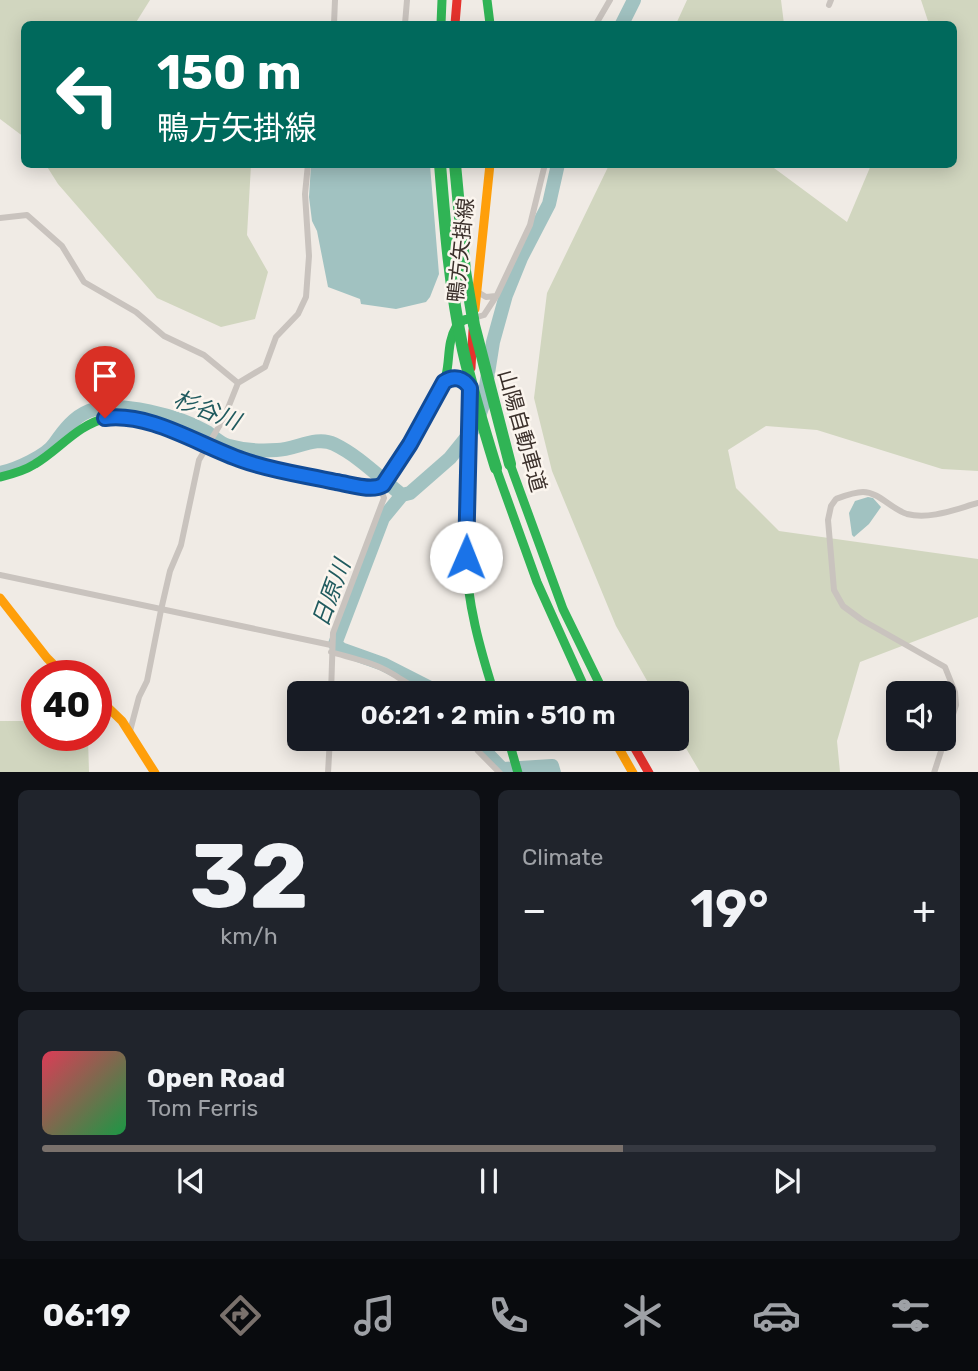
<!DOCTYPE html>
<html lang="en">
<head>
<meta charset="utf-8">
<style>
  :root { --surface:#171b24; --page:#20242c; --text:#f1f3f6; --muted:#9ea1a6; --line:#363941; --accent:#7a716c }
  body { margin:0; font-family:Rubik,"Noto Sans JP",sans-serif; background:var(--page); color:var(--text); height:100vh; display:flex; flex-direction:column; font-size:26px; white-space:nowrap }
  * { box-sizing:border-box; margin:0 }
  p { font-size:23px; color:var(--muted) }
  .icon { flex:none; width:38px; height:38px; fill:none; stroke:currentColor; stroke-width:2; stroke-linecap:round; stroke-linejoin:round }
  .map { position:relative; height:772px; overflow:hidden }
  .panel { display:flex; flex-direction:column; gap:18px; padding:18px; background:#0d0f14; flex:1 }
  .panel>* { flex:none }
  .banner { position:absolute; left:21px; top:21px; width:936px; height:147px; border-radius:10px; box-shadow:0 4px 18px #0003; background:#00695c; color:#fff; overflow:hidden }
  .controls { position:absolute; left:886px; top:681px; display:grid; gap:14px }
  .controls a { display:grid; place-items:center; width:70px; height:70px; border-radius:10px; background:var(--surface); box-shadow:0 4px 18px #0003; font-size:35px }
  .speed { position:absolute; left:21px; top:660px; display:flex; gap:14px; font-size:35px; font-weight:700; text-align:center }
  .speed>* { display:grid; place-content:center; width:91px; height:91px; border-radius:50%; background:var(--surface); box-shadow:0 4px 18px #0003; line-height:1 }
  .speed .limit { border:10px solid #d22; background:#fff; color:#111 }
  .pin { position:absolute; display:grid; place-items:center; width:60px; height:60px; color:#fff; margin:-72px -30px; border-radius:50% 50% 50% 0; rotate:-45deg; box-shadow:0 0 7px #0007 }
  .pin .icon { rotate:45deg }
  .me { position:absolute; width:77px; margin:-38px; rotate:1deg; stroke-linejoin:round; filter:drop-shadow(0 0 5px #0008) }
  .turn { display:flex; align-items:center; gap:24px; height:147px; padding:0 21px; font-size:32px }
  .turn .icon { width:91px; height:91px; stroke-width:2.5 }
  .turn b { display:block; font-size:49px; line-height:60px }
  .big { font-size:52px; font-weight:600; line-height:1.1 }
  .panel .card { flex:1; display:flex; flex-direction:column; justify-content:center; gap:10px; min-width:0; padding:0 24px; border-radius:10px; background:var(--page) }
  .panel .dial { align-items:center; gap:0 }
  .dial b { font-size:91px; line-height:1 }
  .song { display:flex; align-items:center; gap:21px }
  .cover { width:84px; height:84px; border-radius:10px; background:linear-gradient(135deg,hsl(350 70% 55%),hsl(140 70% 35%)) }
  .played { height:7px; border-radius:4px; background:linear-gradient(90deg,var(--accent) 65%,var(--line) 65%) }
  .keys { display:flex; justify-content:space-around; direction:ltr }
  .heat { display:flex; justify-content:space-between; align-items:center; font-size:38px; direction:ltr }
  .panel .tiles { flex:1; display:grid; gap:18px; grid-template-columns:1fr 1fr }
  .card:last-child { grid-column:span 2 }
  .trip { position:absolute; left:287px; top:681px; width:402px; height:70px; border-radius:10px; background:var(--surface); box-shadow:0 4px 18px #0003; font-weight:600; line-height:70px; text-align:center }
  .tabs { display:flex; height:112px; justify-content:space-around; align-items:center; background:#090b0e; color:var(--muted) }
  .tabs .icon { width:49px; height:49px }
  .tabs .active { color:var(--accent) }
  .tabs b { font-size:32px; color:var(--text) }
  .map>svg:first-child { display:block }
</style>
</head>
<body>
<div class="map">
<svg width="978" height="773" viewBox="0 0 978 773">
  <rect width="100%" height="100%" fill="#f0ebe5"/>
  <path fill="#d1d6bf" d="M 0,0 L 150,0 L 135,24 L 24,24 L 24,137 L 0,119 Z
    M 687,0 L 781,0 L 784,24 L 676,24 Z
    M 921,0 L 978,0 L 978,471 L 942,469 L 817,430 L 766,426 L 728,450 L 736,488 L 779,531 L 978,559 L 978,617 L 860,662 L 837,741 L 840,772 L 700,772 L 677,733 L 677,693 L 654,693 L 616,626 L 552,471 L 534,398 L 547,293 L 609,165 L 774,165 L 774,168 L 847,222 L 871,165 L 954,164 L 954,24 L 929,24 Z
    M 46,165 L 251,165 L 247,235 L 268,272 L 255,319 L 221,327 L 157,298 L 58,184 Z
    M 0,721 L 37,721 L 37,735 L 85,735 L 88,739 L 89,772 L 0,772 Z"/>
  <path fill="#a1c2c1" d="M 311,165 L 430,165 L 439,274 L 430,297 L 426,302 L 396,309 L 361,304 L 360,299 L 328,287 L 317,231 L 312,221 L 309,197 Z
    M 868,497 L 873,498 L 881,507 L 869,524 L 854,537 L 852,535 L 849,513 L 855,501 Z"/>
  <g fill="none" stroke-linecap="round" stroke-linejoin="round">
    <path stroke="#a1c2c1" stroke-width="14" d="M 622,24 L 634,0
      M 0,473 C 15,470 47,456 55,443 C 64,430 74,417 89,411 C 118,399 181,417 207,432 C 214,437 220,444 229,446 C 243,450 263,451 277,450 C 295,450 316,435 334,444 C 359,456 380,478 402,495
      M 402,495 L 410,493 L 450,458 L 475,427 L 483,405 L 493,342 L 506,295 L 521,258 L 549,204 L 558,164
      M 402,495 L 383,518 L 335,644 L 341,649 L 383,664 L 440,693
      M 478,738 L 485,751 L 506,773
      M 504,769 L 552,766 L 554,773"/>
    <path stroke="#c9c3be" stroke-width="6" d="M 829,5 L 831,0
      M 334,24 L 335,0
      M 405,24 L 407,0
      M 596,24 L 610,0
      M 0,218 L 27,215 L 62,246 L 84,282 L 136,312 L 164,336 L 204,355 L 238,383
      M 476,291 L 486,297 L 496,296
      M 474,318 L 484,315 L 497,295 L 530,225 L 545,164
      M 0,575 L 331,645
      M 331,652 C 351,658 373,662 391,673 C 403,680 413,688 426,693
      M 331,693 L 333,633 L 384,498 L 380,487
      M 130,731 L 139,697 L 147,681 L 161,610 L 170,571 L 181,545 L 199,460 L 224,418 L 238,383 L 265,367 L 276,337 L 298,314 L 306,297 L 309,256 L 305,194 L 308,164
      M 471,738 L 478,751 L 500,773
      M 328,773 L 330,738
      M 934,773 L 956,705 L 955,692 L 945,667 L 862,620 L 843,606 L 834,590 L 828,520 L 831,506 L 836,499 C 844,496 854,492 863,492 C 879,492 891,509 907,514 C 930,520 956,509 978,503"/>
    <path stroke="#30b455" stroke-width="9" d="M 487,0 L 490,24
      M 441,24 L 442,0
      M 444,382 L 458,379 L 470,388
      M 470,389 C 469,444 464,501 466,556 C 467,603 480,649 494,693
      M 510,464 L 563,609 L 604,693
      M 496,468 L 537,582 L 587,693
      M 0,477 C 13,474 24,471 35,464 C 59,450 78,424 107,418 C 144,410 180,436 213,449 C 248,463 285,471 322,479 C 341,483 360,488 380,487 C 403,461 437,409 446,375 C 450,360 447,342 456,327 C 460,320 466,319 474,318
      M 508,738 L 518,773"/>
    <path stroke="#ff9f0a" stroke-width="9" d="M 475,309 L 490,164
      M 0,598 L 47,658 L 65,676
      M 96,696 L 122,721 L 155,773
      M 613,738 L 633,773"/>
    <path stroke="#e5322d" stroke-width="9" d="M 455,24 L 457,0
      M 471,368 L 473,330
      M 629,738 L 649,773"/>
    <path stroke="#30b455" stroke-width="12" d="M 440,164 C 445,226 450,289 463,350 C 472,390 484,429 496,468
      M 455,164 L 465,271 L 474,325 L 510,464"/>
  </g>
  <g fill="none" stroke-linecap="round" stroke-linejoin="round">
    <g stroke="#114b97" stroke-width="18">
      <path id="route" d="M 105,418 C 150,412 199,445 242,460 C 272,471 305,475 336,482 C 350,484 371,492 383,485 L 410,444 L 444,382 C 454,375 464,378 470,388 L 466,557"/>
    </g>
    <use href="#route" stroke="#1a73e8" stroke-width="12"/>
  </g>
  <g text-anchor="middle" stroke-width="5" stroke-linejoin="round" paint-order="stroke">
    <g font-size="21" fill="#3b302b" stroke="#fbf5ee">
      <text transform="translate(461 250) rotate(-84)" y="7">鴨方矢掛線</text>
      <text transform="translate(522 431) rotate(74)" y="7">山陽自動車道</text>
    </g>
    <g font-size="23" font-style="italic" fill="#1f5a5e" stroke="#fbf5ee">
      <text transform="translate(207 410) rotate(21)" y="8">杉谷川</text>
      <text transform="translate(331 593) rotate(-70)" y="8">日原川</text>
    </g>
  </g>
</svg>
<div class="controls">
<a><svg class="icon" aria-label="sound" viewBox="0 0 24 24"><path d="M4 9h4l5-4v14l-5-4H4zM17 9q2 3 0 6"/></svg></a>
</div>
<div class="speed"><div class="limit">40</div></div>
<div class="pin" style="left:105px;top:418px;background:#d93025"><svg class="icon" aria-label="arrive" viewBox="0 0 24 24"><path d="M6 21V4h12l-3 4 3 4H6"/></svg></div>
<svg class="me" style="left:466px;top:557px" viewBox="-20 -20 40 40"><circle r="19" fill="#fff"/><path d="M0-13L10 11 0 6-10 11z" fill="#1a73e8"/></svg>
<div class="trip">06:21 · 2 min · 510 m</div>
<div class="banner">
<div class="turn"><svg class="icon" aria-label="left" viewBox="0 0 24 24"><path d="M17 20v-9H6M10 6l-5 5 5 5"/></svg><div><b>150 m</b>鴨方矢掛線</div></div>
</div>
</div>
<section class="panel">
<div class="tiles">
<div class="card dial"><b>32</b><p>km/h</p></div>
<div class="card"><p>Climate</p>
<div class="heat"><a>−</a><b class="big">19°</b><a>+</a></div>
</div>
<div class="card">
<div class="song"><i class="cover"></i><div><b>Open Road</b><p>Tom Ferris</p></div></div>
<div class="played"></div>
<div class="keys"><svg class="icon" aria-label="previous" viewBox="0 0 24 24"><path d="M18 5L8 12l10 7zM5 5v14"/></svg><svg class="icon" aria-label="pause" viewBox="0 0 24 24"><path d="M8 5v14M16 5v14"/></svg><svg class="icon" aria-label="next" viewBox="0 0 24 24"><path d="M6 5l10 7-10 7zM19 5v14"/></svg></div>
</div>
</div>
</section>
<nav class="tabs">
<b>06:19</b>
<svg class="icon active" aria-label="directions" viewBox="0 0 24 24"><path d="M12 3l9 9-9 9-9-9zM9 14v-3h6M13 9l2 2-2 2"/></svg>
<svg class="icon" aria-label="music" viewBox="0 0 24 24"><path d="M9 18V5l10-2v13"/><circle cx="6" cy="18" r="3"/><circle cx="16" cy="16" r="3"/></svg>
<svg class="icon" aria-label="phone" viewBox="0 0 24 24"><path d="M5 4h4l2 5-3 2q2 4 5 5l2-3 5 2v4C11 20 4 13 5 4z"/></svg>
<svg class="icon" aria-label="climate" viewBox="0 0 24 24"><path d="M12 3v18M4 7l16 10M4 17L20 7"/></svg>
<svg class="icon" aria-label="car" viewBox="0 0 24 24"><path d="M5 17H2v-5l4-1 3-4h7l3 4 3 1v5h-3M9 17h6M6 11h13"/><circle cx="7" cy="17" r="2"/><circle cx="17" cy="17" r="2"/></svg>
<svg class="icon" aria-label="filters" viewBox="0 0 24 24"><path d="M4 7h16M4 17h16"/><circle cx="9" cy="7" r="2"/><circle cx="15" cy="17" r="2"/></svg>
</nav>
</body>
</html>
